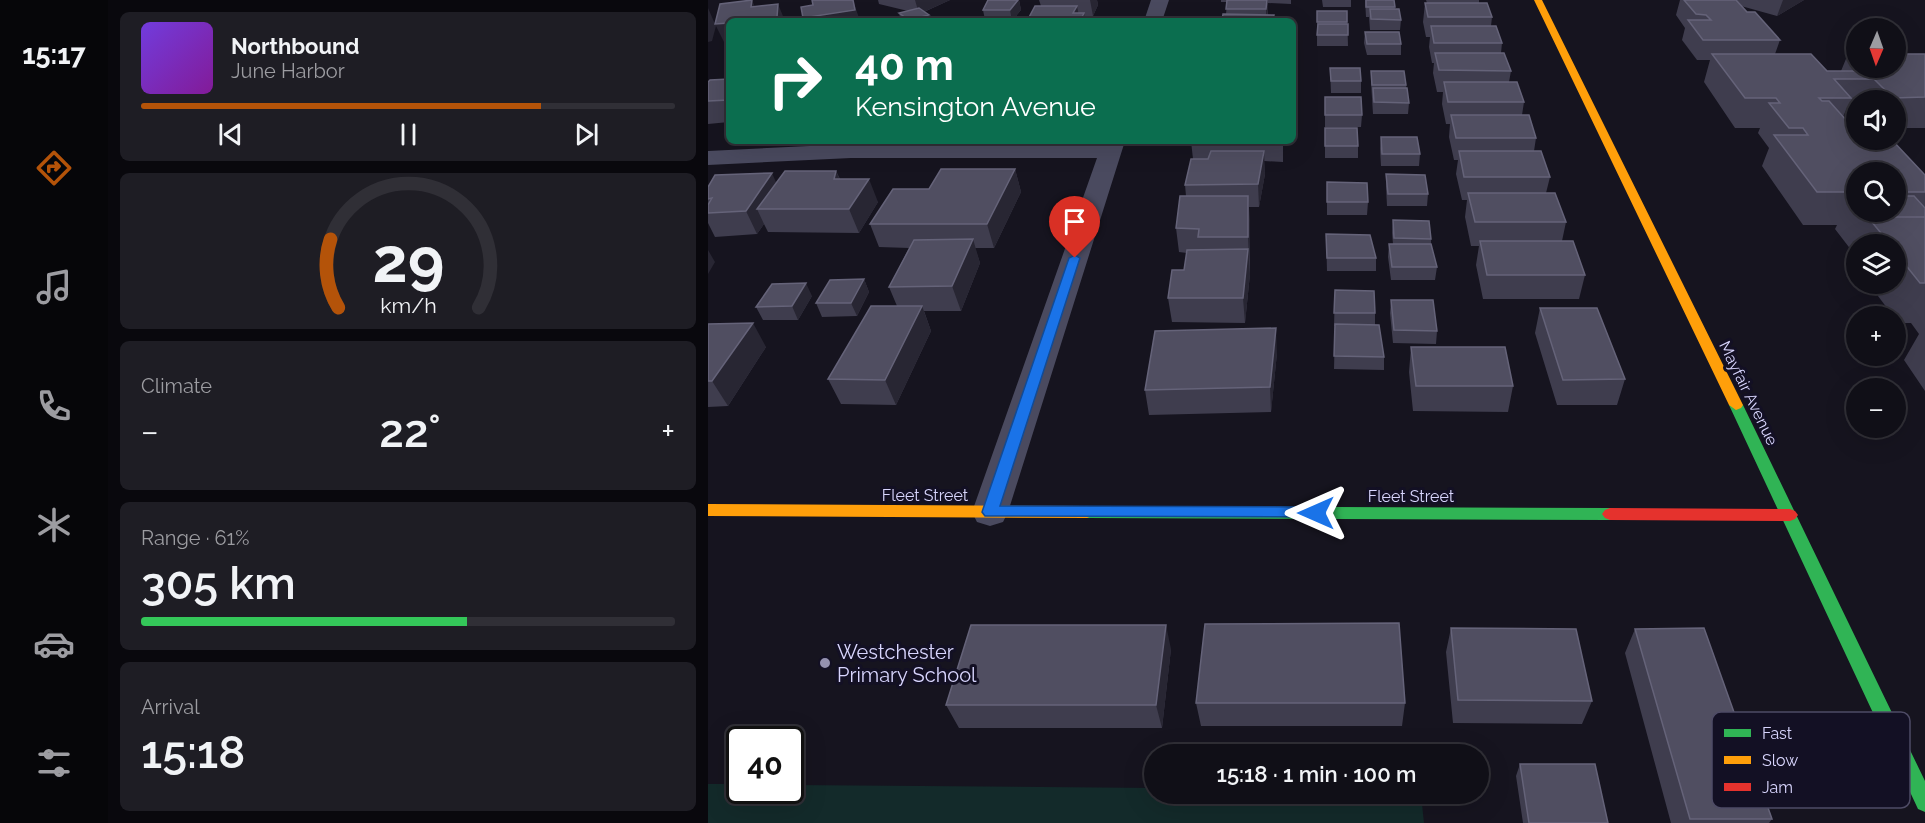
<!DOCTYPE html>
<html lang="en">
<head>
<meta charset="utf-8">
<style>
  :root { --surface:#100f17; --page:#1e1d24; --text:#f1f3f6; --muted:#9c9ca1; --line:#302f36; --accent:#b45309 }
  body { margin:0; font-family:Raleway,sans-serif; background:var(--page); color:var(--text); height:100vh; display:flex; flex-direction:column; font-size:22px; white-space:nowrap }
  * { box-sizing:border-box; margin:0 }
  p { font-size:20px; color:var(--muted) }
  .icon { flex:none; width:33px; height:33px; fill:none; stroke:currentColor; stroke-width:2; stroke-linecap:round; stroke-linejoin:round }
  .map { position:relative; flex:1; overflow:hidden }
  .panel { display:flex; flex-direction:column; gap:12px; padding:12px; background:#09080d; width:600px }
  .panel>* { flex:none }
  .guide { position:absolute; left:18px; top:18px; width:570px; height:126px; border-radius:9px; box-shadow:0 6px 24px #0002,0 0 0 2px var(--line); background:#0b6e4f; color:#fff; overflow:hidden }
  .needle { width:39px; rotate:182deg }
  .controls { position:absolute; left:1138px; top:18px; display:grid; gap:12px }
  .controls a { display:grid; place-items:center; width:60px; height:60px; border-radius:50%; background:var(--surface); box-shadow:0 6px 24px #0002,0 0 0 2px var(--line); font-size:30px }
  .speed { position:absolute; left:18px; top:726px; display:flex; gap:12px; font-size:30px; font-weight:700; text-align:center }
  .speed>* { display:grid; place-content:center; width:78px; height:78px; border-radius:50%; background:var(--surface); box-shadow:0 6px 24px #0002,0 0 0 2px var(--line); line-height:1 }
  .speed .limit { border:3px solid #111; border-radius:9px; background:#fff; color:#111 }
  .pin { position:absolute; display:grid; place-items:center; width:51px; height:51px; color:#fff; margin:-62px -26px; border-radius:50% 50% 50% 0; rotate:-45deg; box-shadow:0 0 6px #0007 }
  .pin .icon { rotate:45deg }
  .me { position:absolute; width:66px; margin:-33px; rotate:270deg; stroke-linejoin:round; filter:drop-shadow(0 0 4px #0008) }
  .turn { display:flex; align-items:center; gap:21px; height:126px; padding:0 30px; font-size:27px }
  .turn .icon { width:78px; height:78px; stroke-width:2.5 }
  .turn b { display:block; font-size:42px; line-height:51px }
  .big { font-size:45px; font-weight:600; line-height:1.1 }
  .panel .tile { flex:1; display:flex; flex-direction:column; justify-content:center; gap:9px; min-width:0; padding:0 21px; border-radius:9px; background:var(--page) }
  .panel .dial { align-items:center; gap:0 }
  .dial svg { height:156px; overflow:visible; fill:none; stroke:var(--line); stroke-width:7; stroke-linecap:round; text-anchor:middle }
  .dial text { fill:var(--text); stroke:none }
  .song { display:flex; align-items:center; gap:18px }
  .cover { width:72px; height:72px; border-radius:9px; background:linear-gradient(135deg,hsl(260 70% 55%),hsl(290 70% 35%)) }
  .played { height:6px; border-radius:3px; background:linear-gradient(90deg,var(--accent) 75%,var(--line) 75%) }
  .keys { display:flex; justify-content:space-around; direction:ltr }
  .heat { display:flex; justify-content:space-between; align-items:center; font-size:33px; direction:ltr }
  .charge { height:9px; border-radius:4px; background:linear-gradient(90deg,#34c759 61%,var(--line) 0) }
  .trip { position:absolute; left:436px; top:744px; width:345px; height:60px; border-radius:30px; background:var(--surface); box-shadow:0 6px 24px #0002,0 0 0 2px var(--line); font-weight:600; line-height:60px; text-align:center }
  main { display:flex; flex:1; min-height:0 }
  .tabs { display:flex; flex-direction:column; width:108px; justify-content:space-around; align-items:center; background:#060609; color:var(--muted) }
  .tabs .icon { width:42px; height:42px }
  .tabs .active { color:var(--accent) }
  .tabs b { font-size:27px; color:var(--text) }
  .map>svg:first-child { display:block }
</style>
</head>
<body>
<main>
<nav class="tabs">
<b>15:17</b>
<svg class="icon active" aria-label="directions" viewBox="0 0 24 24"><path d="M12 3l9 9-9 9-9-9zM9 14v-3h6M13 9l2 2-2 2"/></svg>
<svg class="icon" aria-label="music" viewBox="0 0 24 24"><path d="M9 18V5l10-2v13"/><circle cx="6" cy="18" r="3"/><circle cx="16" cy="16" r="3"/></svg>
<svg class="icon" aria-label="phone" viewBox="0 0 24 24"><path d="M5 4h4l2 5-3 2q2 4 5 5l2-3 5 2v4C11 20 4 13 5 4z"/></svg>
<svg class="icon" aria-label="climate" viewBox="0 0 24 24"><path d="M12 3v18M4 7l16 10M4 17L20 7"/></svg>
<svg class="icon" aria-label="car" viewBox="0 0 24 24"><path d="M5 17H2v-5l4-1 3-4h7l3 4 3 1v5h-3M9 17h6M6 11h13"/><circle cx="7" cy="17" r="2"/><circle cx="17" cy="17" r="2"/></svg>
<svg class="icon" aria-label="filters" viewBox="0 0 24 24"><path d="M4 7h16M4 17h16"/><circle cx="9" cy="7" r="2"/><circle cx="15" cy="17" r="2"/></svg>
</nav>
<section class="panel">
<div class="tile">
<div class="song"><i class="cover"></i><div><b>Northbound</b><p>June Harbor</p></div></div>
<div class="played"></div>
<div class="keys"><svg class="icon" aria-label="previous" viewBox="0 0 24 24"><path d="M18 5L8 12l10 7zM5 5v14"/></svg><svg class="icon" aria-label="pause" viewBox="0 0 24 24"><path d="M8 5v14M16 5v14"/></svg><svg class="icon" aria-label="next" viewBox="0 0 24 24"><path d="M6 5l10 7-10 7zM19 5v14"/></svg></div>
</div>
<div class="tile dial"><svg viewBox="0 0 100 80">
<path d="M14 69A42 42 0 1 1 86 69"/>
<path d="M14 69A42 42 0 0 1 10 34" stroke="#b45309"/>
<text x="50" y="56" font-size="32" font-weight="700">29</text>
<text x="50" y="72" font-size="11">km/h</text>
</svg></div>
<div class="tile"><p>Climate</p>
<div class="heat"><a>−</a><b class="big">22°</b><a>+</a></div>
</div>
<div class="tile"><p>Range · 61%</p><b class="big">305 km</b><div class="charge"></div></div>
<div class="tile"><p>Arrival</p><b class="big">15:18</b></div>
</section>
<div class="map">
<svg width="1217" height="823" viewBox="0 0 1217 823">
  <rect width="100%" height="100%" fill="#16141f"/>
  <path fill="#132a2a" d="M 0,784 L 31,784 L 32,790 L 82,790 L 83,785 L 447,788 L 447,794 L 713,794 L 716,823 L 0,823 Z"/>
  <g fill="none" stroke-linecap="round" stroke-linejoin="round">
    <path fill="#4a4a5f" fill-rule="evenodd" d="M 443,0 L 461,0 L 454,21 L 436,21 Z
      M 395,141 L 417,141 L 300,512 L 295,522 L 282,526 L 269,522 L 264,512 L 389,158 L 143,158 L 0,165 L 0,151 L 143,144 L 393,144 Z"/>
    <path fill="#30b455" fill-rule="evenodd" d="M 1028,400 L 1035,405 L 1217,781 L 1217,812 L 1210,809 L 1021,405 Z
      M 379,506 L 902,508 L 907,510 L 910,514 L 907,518 L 902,520 L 379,518 L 374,516 L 371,512 L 374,508 Z"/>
    <path fill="#ff9f0a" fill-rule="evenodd" d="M 826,0 L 834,0 L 1035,405 L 1033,408 L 1028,410 L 1021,405 Z
      M 0,504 L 379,506 L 384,508 L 387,512 L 384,516 L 379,518 L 0,516 Z"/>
    <path fill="#e5322d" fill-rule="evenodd" d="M 902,508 L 1082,509 L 1087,511 L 1090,515 L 1087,519 L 1082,521 L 902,520 L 897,518 L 894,514 L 897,510 Z"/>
  </g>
  <path fill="#3f3d4e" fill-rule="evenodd" d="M 170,0 L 242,0 L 216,12 L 222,21 L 193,21 L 191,13 L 200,11 L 171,4 Z
    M 311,0 L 313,10 L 304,21 L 277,20 L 275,10 Z
    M 331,0 L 389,0 L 390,5 L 385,16 L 376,16 L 333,6 Z
    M 513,0 L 583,0 L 583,4 L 560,3 L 560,15 L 518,14 L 519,2 L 513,2 Z
    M 614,0 L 643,0 L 643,7 L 615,7 Z
    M 657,0 L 686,0 L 687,9 L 693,20 L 692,30 L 662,30 L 661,17 L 658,17 Z
    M 718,0 L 771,0 L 771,3 L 784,17 L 783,26 L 794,43 L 793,53 L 803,71 L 801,82 L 816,102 L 814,115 L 828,138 L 826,151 L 842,177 L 838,193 L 858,222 L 854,241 L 877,275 L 871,299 L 775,299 L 768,265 L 771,246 L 763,246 L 757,217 L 759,200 L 754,200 L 748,174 L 750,160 L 746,160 L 741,137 L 742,124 L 738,124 L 734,104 L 735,92 L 729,92 L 725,73 L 726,63 L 724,63 L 721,47 L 722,37 L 718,37 L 715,22 L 717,3 L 719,3 Z
    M 972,0 L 1096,0 L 1069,16 L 1033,6 L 1039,12 L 1072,40 L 1067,54 L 1119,71 L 1133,71 L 1140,54 L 1149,54 L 1149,68 L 1188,68 L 1217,54 L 1217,128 L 1188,128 L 1188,100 L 1149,100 L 1149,108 L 1139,108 L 1135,117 L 1148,131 L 1147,134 L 1217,175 L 1217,391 L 1196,360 L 1211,334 L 1203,323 L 1189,323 L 1188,321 L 1188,316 L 1185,316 L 1161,284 L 1188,284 L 1188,244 L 1149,244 L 1149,267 L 1144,260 L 1147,255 L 1127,229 L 1129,225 L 1095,225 L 1054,166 L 1061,148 L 1050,133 L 1052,128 L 1027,128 L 996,82 L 1002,60 L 989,60 L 974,40 L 977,28 L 968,15 ZM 1149,172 L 1188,212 L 1149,212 Z
    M 609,11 L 639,11 L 640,46 L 609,46 Z
    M 657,32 L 693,44 L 693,55 L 659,55 L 656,43 Z
    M 622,68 L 653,81 L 653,93 L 623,93 Z
    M 663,71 L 698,85 L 701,103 L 700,114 L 665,114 L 663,82 Z
    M 21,79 L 21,122 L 0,124 L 0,82 Z
    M 617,97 L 654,115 L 653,127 L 617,127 Z
    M 617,128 L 650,146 L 650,158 L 617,158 Z
    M 673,137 L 712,154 L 711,166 L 673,166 L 672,149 Z
    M 483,141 L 575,141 L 575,162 L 556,161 L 557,174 L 551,207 L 541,207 L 542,274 L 537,323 L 464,322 L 460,298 L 476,270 L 479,253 L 471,252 L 468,228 L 478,196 L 477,185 L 485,159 Z
    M 307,169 L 313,192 L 286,248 L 267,248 L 272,263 L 253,311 L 216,311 L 223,331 L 188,405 L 133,404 L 120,379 L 189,306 L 181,287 L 201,248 L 171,247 L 162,224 Z
    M 128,171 L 132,179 L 170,202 L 151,233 L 60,232 L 56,224 L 49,234 L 7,237 L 0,223 L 0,187 L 68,183 Z
    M 678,174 L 720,194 L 719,206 L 679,206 L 678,187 Z
    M 619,182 L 660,202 L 659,215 L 619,215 Z
    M 685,220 L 723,239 L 723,244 L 729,267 L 727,280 L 683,280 L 680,257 L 681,244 L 685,244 L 684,233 Z
    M 618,234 L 668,258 L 668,271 L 619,271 Z
    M 156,279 L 161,292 L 149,316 L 114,317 L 108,303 Z
    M 627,290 L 667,313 L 667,325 L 676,357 L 676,370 L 626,369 L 627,326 L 626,326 Z
    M 104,296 L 90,320 L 55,320 L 48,307 Z
    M 683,300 L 729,331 L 728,344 L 685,343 L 682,313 Z
    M 832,308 L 917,379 L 909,405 L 849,405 L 827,333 Z
    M 0,324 L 58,347 L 20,406 L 0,407 Z
    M 703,347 L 805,386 L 800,412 L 705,411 L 701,372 Z
    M 569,353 L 563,412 L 441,415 L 437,390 Z
    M 743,628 L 884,701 L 874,724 L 745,723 L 738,652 Z
    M 927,629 L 1064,819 L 1061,823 L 963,823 L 917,653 Z
    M 463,649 L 454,728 L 251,728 L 238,705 Z
    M 488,703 L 697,703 L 694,726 L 493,726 Z
    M 812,764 L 900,823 L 815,823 L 808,776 Z"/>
  <path fill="#282633" d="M 44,0 L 52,19 L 70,4 L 77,21 L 34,21 L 43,7 Z
    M 145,0 L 152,21 L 96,21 L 95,18 Z
    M 207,0 L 242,0 L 211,14 Z
    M 311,0 L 313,10 L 304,21 L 302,10 Z
    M 382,0 L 389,0 L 390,5 L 385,16 Z
    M 559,0 L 560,0 L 560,9 L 559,21 L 558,21 L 558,9 Z
    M 1075,0 L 1096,0 L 1069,16 Z
    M 369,6 L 372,21 L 365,13 Z
    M 0,8 L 7,24 L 21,23 L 21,44 L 17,44 L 8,26 L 4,41 L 0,42 Z
    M 376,13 L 377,21 L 372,21 Z
    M 221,15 L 222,21 L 201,20 Z
    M 556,151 L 557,174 L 551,207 L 550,184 Z
    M 307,169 L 313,192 L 286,248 L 279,224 Z
    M 128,171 L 138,194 L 126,179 Z
    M 64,173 L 74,196 L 49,209 L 56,224 L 49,234 L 38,211 Z
    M 161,179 L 170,202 L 151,233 L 141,209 Z
    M 540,196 L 542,220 L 541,261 L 540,237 Z
    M 265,239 L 272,263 L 253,311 L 244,286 Z
    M 540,249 L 542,274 L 537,323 L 535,298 Z
    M 0,250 L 7,262 L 0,274 Z
    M 156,279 L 161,292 L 149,316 L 143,303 Z
    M 98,283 L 104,296 L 90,320 L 84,306 Z
    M 214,306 L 223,331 L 188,405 L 177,380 Z
    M 45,323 L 58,347 L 20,406 L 4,381 Z
    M 568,328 L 569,353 L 563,412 L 562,387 Z
    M 458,625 L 463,649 L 454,728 L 448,705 Z"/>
  <path fill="#504e61" stroke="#656379" stroke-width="1.5" d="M 44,0 L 43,7 L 70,4 L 69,17 L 34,21 L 21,21 L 21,23 L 7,24 L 12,4 Z
    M 104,0 L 145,0 L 147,10 L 95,18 L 93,7 L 105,5 Z
    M 280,0 L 310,0 L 302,10 L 275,10 Z
    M 519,0 L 559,0 L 558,9 L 518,9 Z
    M 658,0 L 686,0 L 687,7 L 658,7 Z
    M 976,0 L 1028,0 L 1039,12 L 1047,12 L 1072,40 L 995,40 L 980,20 L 1003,20 L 998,15 L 988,14 Z
    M 717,3 L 779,3 L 784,17 L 720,17 Z
    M 327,6 L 369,6 L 365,13 L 376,13 L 372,21 L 319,21 Z
    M 211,8 L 221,15 L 201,20 L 191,13 Z
    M 662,9 L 691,9 L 693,20 L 663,19 Z
    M 609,11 L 639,11 L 639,22 L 609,22 Z
    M 515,14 L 566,15 L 565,21 L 514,21 Z
    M 610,24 L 640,24 L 640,35 L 609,35 Z
    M 723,26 L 788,26 L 794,43 L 726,43 Z
    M 657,32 L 691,32 L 693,44 L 659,44 Z
    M 727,53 L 796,53 L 803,71 L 731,70 Z
    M 1004,54 L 1103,54 L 1119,71 L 1157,71 L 1154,68 L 1188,68 L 1188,54 L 1217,54 L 1217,97 L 1185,98 L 1166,79 L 1126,79 L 1143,98 L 1111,98 L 1114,101 L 1121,101 L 1148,131 L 1142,131 L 1144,134 L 1149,134 L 1149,140 L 1184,140 L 1217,175 L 1217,192 L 1194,192 L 1198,196 L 1206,196 L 1217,208 L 1217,217 L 1166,217 L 1163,222 L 1154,212 L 1188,212 L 1188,172 L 1149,172 L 1149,197 L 1146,192 L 1109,192 L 1066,135 L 1100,135 L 1095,128 L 1081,128 L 1061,103 L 1072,103 L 1068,98 L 1037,98 Z
    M 1140,54 L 1149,54 L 1149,63 Z
    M 622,68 L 652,68 L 653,81 L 623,81 Z
    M 663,71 L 696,71 L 698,85 L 664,85 Z
    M 21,79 L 21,100 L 0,101 L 0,82 L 2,80 Z
    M 736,82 L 809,82 L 816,102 L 740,102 Z
    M 665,88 L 699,88 L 701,103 L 666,102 Z
    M 617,97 L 653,97 L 654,115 L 617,115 Z
    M 743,115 L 821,115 L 828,138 L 748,138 Z
    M 617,128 L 649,128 L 650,146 L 617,146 Z
    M 673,137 L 709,137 L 712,154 L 674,154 Z
    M 503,151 L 556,151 L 550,184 L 477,185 L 483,159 L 500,159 Z
    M 751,151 L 833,151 L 842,177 L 756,177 Z
    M 233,169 L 307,169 L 279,224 L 162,224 L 185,189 L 221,189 Z
    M 77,171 L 128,171 L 126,179 L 161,179 L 141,209 L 49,209 Z
    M 64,173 L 38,211 L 0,213 L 0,205 L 4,198 L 0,199 L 0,187 L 7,175 Z
    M 678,174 L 717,175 L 720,194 L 680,194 Z
    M 619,182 L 659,183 L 660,202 L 619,202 Z
    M 760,193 L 847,193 L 858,222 L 767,222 Z
    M 472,196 L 540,196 L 540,237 L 490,237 L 491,229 L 468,228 Z
    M 1142,196 L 1149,197 L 1149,205 Z
    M 1166,217 L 1217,217 L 1217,283 L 1212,283 L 1188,253 L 1188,244 L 1182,244 L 1163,221 L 1170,221 Z
    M 685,220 L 721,221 L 723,239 L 686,238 Z
    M 618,234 L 662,235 L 668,258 L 619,258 Z
    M 265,239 L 244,286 L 181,287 L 206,240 Z
    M 772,241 L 865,241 L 877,275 L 779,275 Z
    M 681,244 L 723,244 L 729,267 L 684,267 Z
    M 540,249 L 535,298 L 460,298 L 464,270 L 476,270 L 479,250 Z
    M 156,279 L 143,303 L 108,303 L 122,280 Z
    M 98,283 L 84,306 L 48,307 L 64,284 Z
    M 627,290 L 666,291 L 667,313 L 626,313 Z
    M 683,300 L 725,300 L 729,331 L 686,330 Z
    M 163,306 L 214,306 L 177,380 L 120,379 Z
    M 832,308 L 889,308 L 917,379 L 855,380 Z
    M 45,323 L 4,381 L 0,381 L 0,324 Z
    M 627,324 L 671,325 L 676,357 L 626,356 Z
    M 568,328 L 562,387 L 437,390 L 447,331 Z
    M 703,347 L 797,347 L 805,386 L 708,386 Z
    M 691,623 L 697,703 L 488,703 L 497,624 Z
    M 263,625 L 458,625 L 448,705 L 238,705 Z
    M 743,628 L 868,629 L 884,701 L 750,700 Z
    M 996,628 L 1064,819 L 982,819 L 927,629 Z
    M 812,764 L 887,764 L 900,823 L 821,823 Z"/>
  <path fill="#1a73e8" stroke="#114b97" stroke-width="1.5" d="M 367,255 L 372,258 L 292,506 L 608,507 L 613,508 L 616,513 L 613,517 L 277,516 L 274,512 L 361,258 Z"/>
  <circle fill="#9491af" stroke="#131024" stroke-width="2" cx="117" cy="663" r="6"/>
  <g text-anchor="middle" stroke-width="6" stroke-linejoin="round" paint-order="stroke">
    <g font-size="16" fill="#d8d5fd" stroke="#131024">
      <text transform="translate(1041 393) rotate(64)" y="6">Mayfair Avenue</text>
      <text x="217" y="501">Fleet Street</text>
      <text x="703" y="502">Fleet Street</text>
    </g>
    <g font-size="20" fill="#d8d5fd" stroke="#131024" text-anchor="start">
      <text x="129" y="659">Westchester<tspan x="129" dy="23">Primary School</tspan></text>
    </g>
  </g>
  <rect x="1004" y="712" width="198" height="96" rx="9" fill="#131024" stroke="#4e4b65" stroke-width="1.5"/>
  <rect x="1016" y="729" width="27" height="8" fill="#30b455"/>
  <rect x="1016" y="756" width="27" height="8" fill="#ff9f0a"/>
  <rect x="1016" y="783" width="27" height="8" fill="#e5322d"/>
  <g font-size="16" fill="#d8d5fd">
    <text x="1054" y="739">Fast</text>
    <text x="1054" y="766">Slow</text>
    <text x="1054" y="793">Jam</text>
  </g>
</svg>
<div class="controls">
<a><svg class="needle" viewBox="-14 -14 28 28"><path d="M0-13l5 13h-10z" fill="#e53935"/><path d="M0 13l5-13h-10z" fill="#9c9ca1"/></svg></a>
<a><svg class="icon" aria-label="sound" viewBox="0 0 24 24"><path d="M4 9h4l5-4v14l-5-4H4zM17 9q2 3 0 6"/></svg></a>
<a><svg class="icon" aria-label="search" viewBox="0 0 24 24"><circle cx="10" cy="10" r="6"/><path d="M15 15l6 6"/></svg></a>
<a><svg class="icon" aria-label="layers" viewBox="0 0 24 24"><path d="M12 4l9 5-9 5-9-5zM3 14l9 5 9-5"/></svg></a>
<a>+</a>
<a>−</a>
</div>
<div class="speed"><div class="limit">40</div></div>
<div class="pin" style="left:367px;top:258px;background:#d93025"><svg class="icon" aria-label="arrive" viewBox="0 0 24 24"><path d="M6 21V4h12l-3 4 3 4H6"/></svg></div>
<svg class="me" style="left:608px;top:513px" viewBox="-20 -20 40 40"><path d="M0-17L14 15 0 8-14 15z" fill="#1a73e8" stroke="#fff" stroke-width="4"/></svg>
<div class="trip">15:18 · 1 min · 100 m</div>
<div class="guide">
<div class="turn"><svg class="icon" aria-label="right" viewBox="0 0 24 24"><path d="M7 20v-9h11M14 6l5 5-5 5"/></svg><div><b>40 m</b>Kensington Avenue</div></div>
</div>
</div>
</main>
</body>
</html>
